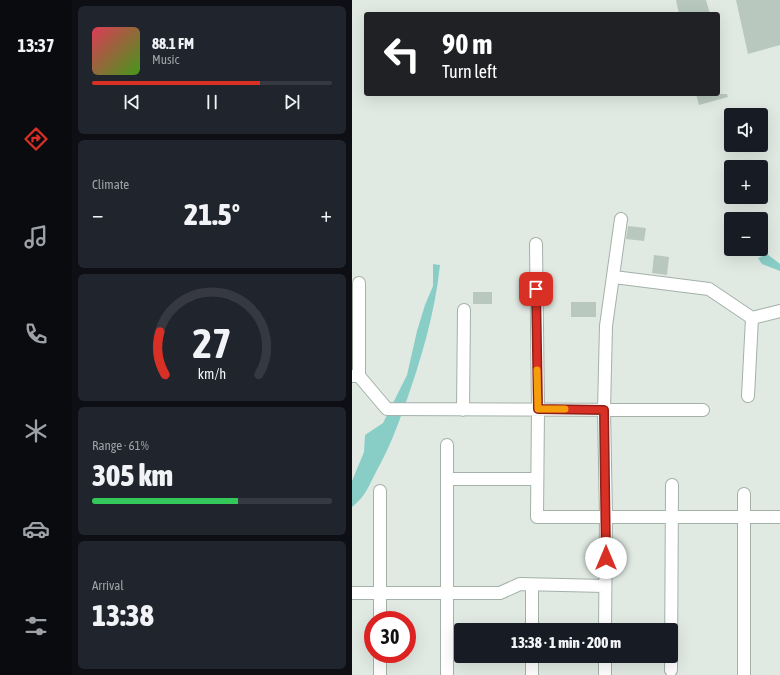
<!DOCTYPE html>
<html lang="en">
<head>
<meta charset="utf-8">
<style>
  :root { --surface:#171b24; --page:#20242c; --text:#f1f3f6; --muted:#9ea1a6; --line:#363941; --accent:#d93025 }
  body { margin:0; font-family:"Asap Condensed",sans-serif; background:var(--page); color:var(--text); height:100vh; display:flex; flex-direction:column; font-size:15px; white-space:nowrap }
  * { box-sizing:border-box; margin:0 }
  p { font-size:13px; color:var(--muted) }
  .icon { flex:none; width:22px; height:22px; fill:none; stroke:currentColor; stroke-width:2; stroke-linecap:round; stroke-linejoin:round }
  .map { position:relative; flex:1; overflow:hidden }
  .details { display:flex; flex-direction:column; gap:6px; padding:6px; background:#0d0f14; width:280px }
  .details>* { flex:none }
  .guide { position:absolute; left:12px; top:12px; width:356px; height:84px; border-radius:4px; box-shadow:0 4px 16px #0002; background:#202124; color:#fff; overflow:hidden }
  .buttons { position:absolute; left:372px; top:108px; display:grid; gap:8px }
  .buttons a { display:grid; place-items:center; width:44px; height:44px; border-radius:4px; background:var(--surface); box-shadow:0 4px 16px #0002; font-size:20px }
  .speed { position:absolute; left:12px; top:611px; display:flex; gap:8px; font-size:20px; font-weight:700; text-align:center }
  .speed>* { display:grid; place-content:center; width:52px; height:52px; border-radius:50%; background:var(--surface); box-shadow:0 4px 16px #0002; line-height:1 }
  .speed .limit { border:6px solid #d22; background:#fff; color:#111 }
  .pin { position:absolute; display:grid; place-items:center; width:34px; height:34px; color:#fff; margin:-17px; border-radius:8px; box-shadow:0 2px 6px #0006 }
  .me { position:absolute; width:44px; margin:-22px; rotate:0deg; stroke-linejoin:round; filter:drop-shadow(0 0 3px #0008) }
  .turn { display:flex; align-items:center; gap:14px; height:84px; padding:0 12px; font-size:18px }
  .turn .icon { width:52px; height:52px; stroke-width:2.5 }
  .turn b { display:block; font-size:28px; line-height:34px }
  .big { font-size:30px; font-weight:800; line-height:1.1 }
  .details .tile { flex:1; display:flex; flex-direction:column; justify-content:center; gap:6px; min-width:0; padding:0 14px; border-radius:6px; background:var(--page) }
  .details .dial { align-items:center; gap:0 }
  .dial svg { height:104px; overflow:visible; fill:none; stroke:var(--line); stroke-width:7; stroke-linecap:round; text-anchor:middle }
  .dial text { fill:var(--text); stroke:none }
  .song { display:flex; align-items:center; gap:12px }
  .cover { width:48px; height:48px; border-radius:6px; background:linear-gradient(135deg,hsl(350 70% 55%),hsl(100 70% 35%)) }
  .played { height:4px; border-radius:2px; background:linear-gradient(90deg,var(--accent) 70%,var(--line) 70%) }
  .keys { display:flex; justify-content:space-around; direction:ltr }
  .heat { display:flex; justify-content:space-between; align-items:center; font-size:22px; direction:ltr }
  .charge { height:6px; border-radius:3px; background:linear-gradient(90deg,#34c759 61%,var(--line) 0) }
  .trip { position:absolute; left:102px; top:623px; width:224px; height:40px; border-radius:4px; background:var(--surface); box-shadow:0 4px 16px #0002; font-weight:800; line-height:40px; text-align:center }
  main { display:flex; flex:1; min-height:0 }
  .tab-bar { display:flex; flex-direction:column; width:72px; justify-content:space-around; align-items:center; background:#090b0e; color:var(--muted) }
  .tab-bar .icon { width:28px; height:28px }
  .tab-bar .selected { color:var(--accent) }
  .tab-bar b { font-size:18px; color:var(--text) }
  .map>svg:first-child { display:block }
</style>
</head>
<body>
<main>
<nav class="tab-bar">
<b>13:37</b>
<svg class="icon selected" aria-label="directions" viewBox="0 0 24 24"><path d="M12 3l9 9-9 9-9-9zM9 14v-3h6M13 9l2 2-2 2"/></svg>
<svg class="icon" aria-label="music" viewBox="0 0 24 24"><path d="M9 18V5l10-2v13"/><circle cx="6" cy="18" r="3"/><circle cx="16" cy="16" r="3"/></svg>
<svg class="icon" aria-label="phone" viewBox="0 0 24 24"><path d="M5 4h4l2 5-3 2q2 4 5 5l2-3 5 2v4C11 20 4 13 5 4z"/></svg>
<svg class="icon" aria-label="climate" viewBox="0 0 24 24"><path d="M12 3v18M4 7l16 10M4 17L20 7"/></svg>
<svg class="icon" aria-label="car" viewBox="0 0 24 24"><path d="M5 17H2v-5l4-1 3-4h7l3 4 3 1v5h-3M9 17h6M6 11h13"/><circle cx="7" cy="17" r="2"/><circle cx="17" cy="17" r="2"/></svg>
<svg class="icon" aria-label="filters" viewBox="0 0 24 24"><path d="M4 7h16M4 17h16"/><circle cx="9" cy="7" r="2"/><circle cx="15" cy="17" r="2"/></svg>
</nav>
<section class="details">
<div class="tile">
<div class="song"><i class="cover"></i><div><b>88.1 FM</b><p>Music</p></div></div>
<div class="played"></div>
<div class="keys"><svg class="icon" aria-label="previous" viewBox="0 0 24 24"><path d="M18 5L8 12l10 7zM5 5v14"/></svg><svg class="icon" aria-label="pause" viewBox="0 0 24 24"><path d="M8 5v14M16 5v14"/></svg><svg class="icon" aria-label="next" viewBox="0 0 24 24"><path d="M6 5l10 7-10 7zM19 5v14"/></svg></div>
</div>
<div class="tile"><p>Climate</p>
<div class="heat"><a>−</a><b class="big">21.5°</b><a>+</a></div>
</div>
<div class="tile dial"><svg viewBox="0 0 100 80">
<path d="M14 69A42 42 0 1 1 86 69"/>
<path d="M14 69A42 42 0 0 1 10 36" stroke="#d93025"/>
<text x="50" y="56" font-size="32" font-weight="700">27</text>
<text x="50" y="72" font-size="11">km/h</text>
</svg></div>
<div class="tile"><p>Range · 61%</p><b class="big">305 km</b><div class="charge"></div></div>
<div class="tile"><p>Arrival</p><b class="big">13:38</b></div>
</section>
<div class="map">
<svg width="428" height="675" viewBox="0 0 428 675">
  <rect width="100%" height="100%" fill="#e0eae3"/>
  <path fill="#89cdc7" d="M 415,254 L 428,264 L 428,271 L 410,264 L 406,258 Z
    M 81,264 L 88,265 C 83,313 69,360 53,405 C 45,427 37,449 25,470 C 17,485 14,496 0,507 L 0,481 L 12,452 L 13,435 L 31,423 L 55,375 L 65,331 L 73,305 L 81,286 Z"/>
  <path fill="#b8c8be" d="M 324,0 L 354,0 L 358,14 L 327,14 Z
    M 384,0 L 428,0 L 428,45 L 396,54 Z
    M 344,94 L 375,94 L 376,97 L 347,105 Z
    M 276,226 L 294,228 L 292,241 L 274,239 Z
    M 302,255 L 317,257 L 315,275 L 300,273 Z
    M 121,292 L 140,292 L 140,304 L 121,304 Z
    M 219,302 L 244,302 L 244,317 L 219,317 Z"/>
  <g fill="none" stroke-linecap="round" stroke-linejoin="round">
    <g stroke="#a3b1a9" stroke-width="14">
      <path id="minor" d="M 184,244 L 186,409 L 185,517 L 428,517
        M 262,277 L 357,289 L 400,318 L 428,311
        M 0,376 L 7,376 L 35,409 L 351,410
        M 7,376 L 7,283
        M 396,396 L 400,318
        M 111,410 L 112,310
        M 95,445 L 95,479
        M 392,494 L 392,675
        M 180,585 L 180,630
        M 0,593 L 148,593 L 168,584 L 253,586
        M 28,620 L 28,491
        M 253,630 L 254,516 L 252,410 L 254,326 L 269,219
        M 180,656 L 180,675
        M 319,670 L 320,485
        M 95,673 L 95,479 L 185,479
        M 28,675 L 28,654
        M 253,675 L 253,656"/>
    </g>
    <use href="#minor" stroke="#fff" stroke-width="12"/>
  </g>
  <g fill="none" stroke-linecap="round" stroke-linejoin="round">
    <g stroke="#8d1f18" stroke-width="10">
      <path id="route" d="M 184,289 L 186,409 L 252,410 L 254,558"/>
    </g>
    <use href="#route" stroke="#d93025" stroke-width="7"/>
    <path stroke="#f59e0b" stroke-width="7" d="M 185,370 L 186,409 L 213,409"/>
  </g>
</svg>
<div class="buttons">
<a><svg class="icon" aria-label="sound" viewBox="0 0 24 24"><path d="M4 9h4l5-4v14l-5-4H4zM17 9q2 3 0 6"/></svg></a>
<a>+</a>
<a>−</a>
</div>
<div class="speed"><div class="limit">30</div></div>
<div class="pin" style="left:184px;top:289px;background:#d93025"><svg class="icon" aria-label="arrive" viewBox="0 0 24 24"><path d="M6 21V4h12l-3 4 3 4H6"/></svg></div>
<svg class="me" style="left:254px;top:558px" viewBox="-20 -20 40 40"><circle r="19" fill="#fff"/><path d="M0-13L10 11 0 6-10 11z" fill="#d93025"/></svg>
<div class="trip">13:38 · 1 min · 200 m</div>
<div class="guide">
<div class="turn"><svg class="icon" aria-label="left" viewBox="0 0 24 24"><path d="M17 20v-9H6M10 6l-5 5 5 5"/></svg><div><b>90 m</b>Turn left</div></div>
</div>
</div>
</main>
</body>
</html>
